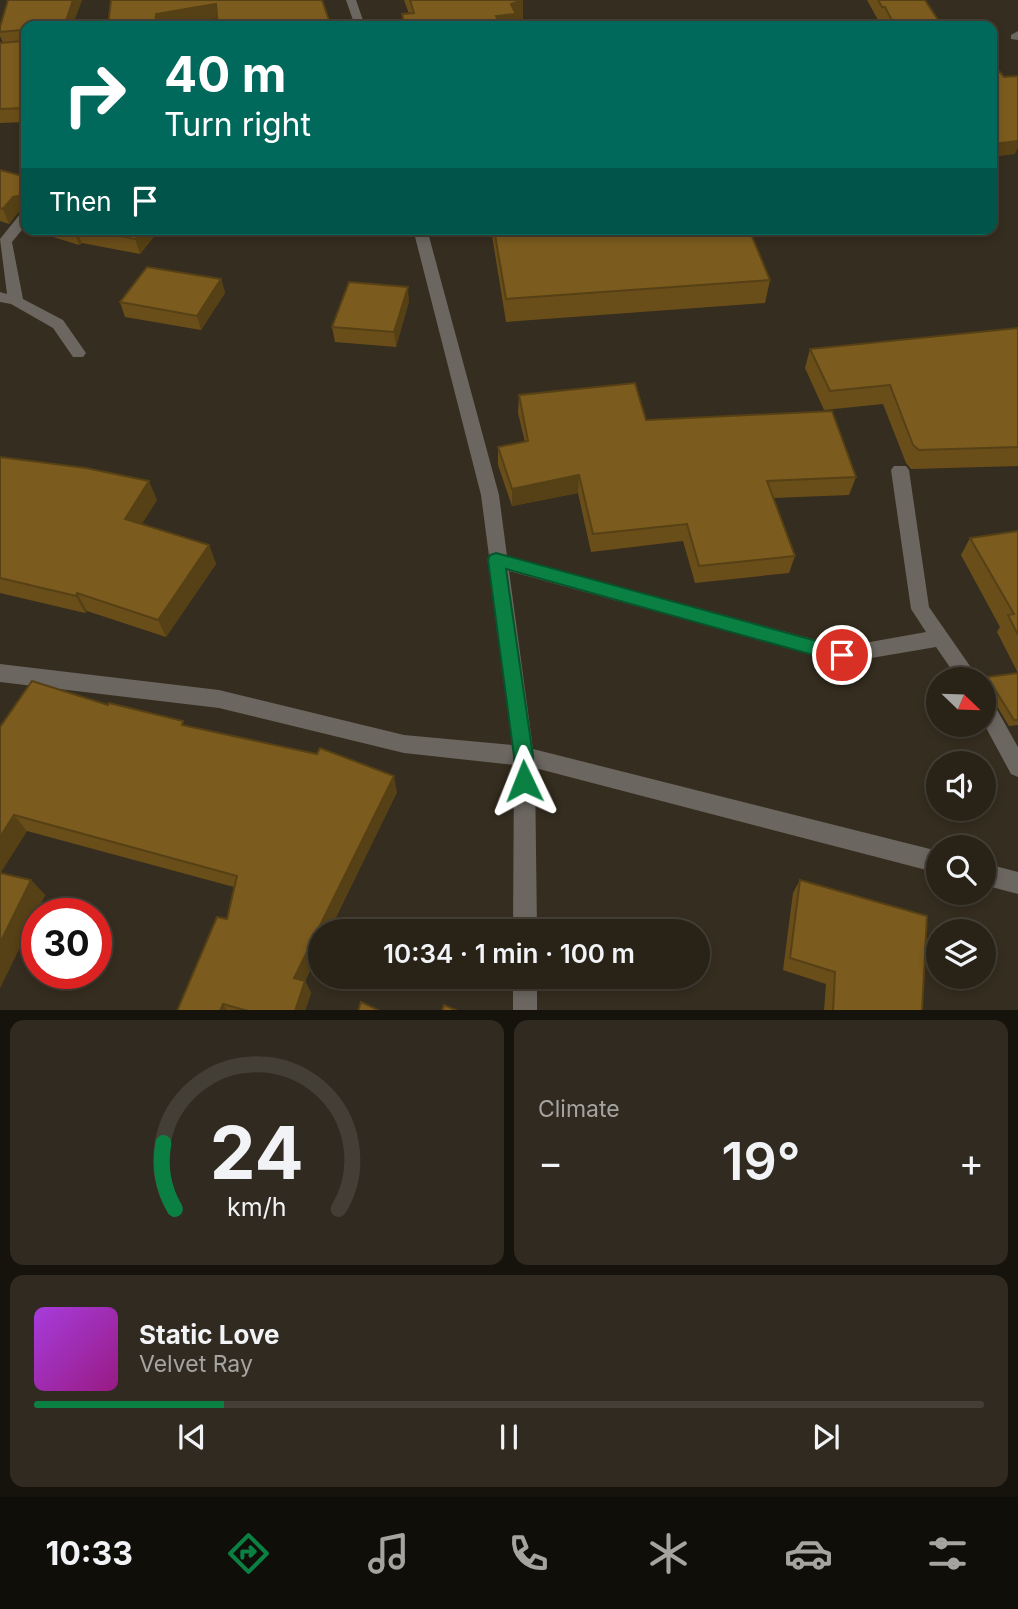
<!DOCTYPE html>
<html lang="en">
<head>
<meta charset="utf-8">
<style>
  :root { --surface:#282217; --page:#302a20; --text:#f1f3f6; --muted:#a5a4a1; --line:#443f36; --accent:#0b8043 }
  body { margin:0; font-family:Inter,sans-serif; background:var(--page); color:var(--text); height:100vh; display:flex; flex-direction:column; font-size:26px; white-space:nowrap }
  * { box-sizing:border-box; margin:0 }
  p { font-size:23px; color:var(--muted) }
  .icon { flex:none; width:38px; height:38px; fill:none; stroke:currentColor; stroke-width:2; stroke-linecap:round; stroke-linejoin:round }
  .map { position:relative; height:1010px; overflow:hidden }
  .sheet { display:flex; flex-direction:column; gap:10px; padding:10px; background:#16130d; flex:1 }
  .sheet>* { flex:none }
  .hud { position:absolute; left:21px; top:21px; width:976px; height:214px; border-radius:14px; box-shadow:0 4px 10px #0003,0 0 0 2px var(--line); background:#00695c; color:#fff; overflow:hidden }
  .needle { width:46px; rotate:113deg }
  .fabs { position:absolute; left:926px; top:667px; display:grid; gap:14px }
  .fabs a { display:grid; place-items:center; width:70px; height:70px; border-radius:50%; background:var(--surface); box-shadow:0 4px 10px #0003,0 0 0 2px var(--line); font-size:35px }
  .speed { position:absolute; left:21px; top:898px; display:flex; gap:14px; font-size:35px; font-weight:700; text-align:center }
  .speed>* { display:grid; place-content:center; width:91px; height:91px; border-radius:50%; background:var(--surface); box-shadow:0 4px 10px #0003,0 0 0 2px var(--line); line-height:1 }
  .speed .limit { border:10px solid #d22; background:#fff; color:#111 }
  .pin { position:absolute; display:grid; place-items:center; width:60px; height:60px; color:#fff; margin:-30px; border:4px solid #fff; border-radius:50%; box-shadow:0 2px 7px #0007 }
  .me { position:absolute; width:77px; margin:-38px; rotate:358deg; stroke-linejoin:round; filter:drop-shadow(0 0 5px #0008) }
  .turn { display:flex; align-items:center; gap:24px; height:147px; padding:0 28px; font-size:32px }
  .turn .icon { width:91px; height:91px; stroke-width:2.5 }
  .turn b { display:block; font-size:49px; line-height:60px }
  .then { display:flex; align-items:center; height:66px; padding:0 28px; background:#0003; gap:14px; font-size:26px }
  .big { font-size:52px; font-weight:600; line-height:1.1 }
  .sheet .tile { flex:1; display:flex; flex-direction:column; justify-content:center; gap:10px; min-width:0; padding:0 24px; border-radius:14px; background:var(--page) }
  .sheet .dial { align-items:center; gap:0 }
  .dial svg { height:182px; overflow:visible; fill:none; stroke:var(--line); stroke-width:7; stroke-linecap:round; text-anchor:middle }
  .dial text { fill:var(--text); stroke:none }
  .song { display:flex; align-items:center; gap:21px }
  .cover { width:84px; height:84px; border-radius:10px; background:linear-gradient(135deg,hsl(280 70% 55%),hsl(310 70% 35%)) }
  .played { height:7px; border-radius:4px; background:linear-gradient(90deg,var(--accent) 20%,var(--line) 20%) }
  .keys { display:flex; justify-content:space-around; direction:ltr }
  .heat { display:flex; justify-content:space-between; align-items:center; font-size:38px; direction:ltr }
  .sheet .tiles { flex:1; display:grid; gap:10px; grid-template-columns:1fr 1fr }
  .tile:last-child { grid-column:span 2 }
  .trip { position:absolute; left:308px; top:919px; width:402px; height:70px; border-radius:35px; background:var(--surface); box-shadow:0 4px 10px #0003,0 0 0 2px var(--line); font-weight:600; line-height:70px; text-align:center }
  .menu { display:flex; height:112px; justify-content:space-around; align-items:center; background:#100e09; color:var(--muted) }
  .menu .icon { width:49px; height:49px }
  .menu .active { color:var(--accent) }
  .menu b { font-size:32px; color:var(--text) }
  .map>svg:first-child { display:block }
</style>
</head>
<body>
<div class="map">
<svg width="1018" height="1011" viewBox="0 0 1018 1011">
  <rect width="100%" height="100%" fill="#352d1f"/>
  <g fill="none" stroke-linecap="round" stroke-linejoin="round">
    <path fill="#6b6660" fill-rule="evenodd" d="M 346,0 L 356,0 L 365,26 L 355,26 Z
      M 1018,31 L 1018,40 L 1011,39 L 1011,35 Z
      M 26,212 L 26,225 L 12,242 L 23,299 L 63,320 L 86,353 L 83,357 L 73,357 L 53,328 L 11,304 L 0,302 L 0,292 L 7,294 L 0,239 L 21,213 Z
      M 413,229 L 427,229 L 499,495 L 507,556 L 842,647 L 926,632 L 911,609 L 891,470 L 894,466 L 906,466 L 909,470 L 929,607 L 979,679 L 958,679 L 936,647 L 842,663 L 509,571 L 533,749 L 938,851 L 938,873 L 535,768 L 537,931 L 513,931 L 514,765 L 404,753 L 219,708 L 0,682 L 0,664 L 219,690 L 404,735 L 512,745 L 490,565 L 487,560 L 489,556 L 481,495 Z
      M 984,696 L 991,699 L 1018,747 L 1018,777 L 1011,774 L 984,724 Z
      M 984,863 L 1018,872 L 1018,894 L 984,885 Z
      M 513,976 L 537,976 L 537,1011 L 513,1011 Z"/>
  </g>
  <path fill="#6a4e1a" d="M 82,0 L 72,26 L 26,26 L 26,122 L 0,123 L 0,43 L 3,43 L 0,36 L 0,27 Z
    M 404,0 L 523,0 L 523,20 L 516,23 L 516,26 L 403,26 L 402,14 L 409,14 Z
    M 867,0 L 925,0 L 942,26 L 884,26 L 881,20 L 878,20 Z
    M 0,170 L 26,177 L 26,229 L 20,214 L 22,211 L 19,211 L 9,224 L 0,221 Z
    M 27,229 L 160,229 L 140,254 L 82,243 L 79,245 Z
    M 491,229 L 749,229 L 770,280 L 765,303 L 506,322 Z
    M 221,279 L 225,293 L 201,330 L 125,317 L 120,302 Z
    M 409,301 L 396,347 L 335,342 L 332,327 Z
    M 1018,328 L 1018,466 L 911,469 L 906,463 L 883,404 L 824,410 L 805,368 L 810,349 Z
    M 519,395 L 646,420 L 856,477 L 849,495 L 773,498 L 795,556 L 789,573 L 695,583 L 683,541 L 591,552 L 578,493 L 512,506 L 498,465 L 498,447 L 525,442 L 518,413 Z
    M 0,457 L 157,500 L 141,525 L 209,545 L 216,564 L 166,637 L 87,611 L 85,613 L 0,593 Z
    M 1018,531 L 1018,725 L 1009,726 L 984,685 L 984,682 L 987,677 L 1018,673 L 997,632 L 1000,627 L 961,555 L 970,538 Z
    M 108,705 L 186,726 L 397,792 L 305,981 L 311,993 L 305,1011 L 177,1011 L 227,919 L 234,887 L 27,831 L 0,873 L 31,880 L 45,895 L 0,988 L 0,727 Z
    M 800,880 L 922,1011 L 824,1011 L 826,984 L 783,970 L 793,893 Z"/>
  <path fill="#564015" d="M 73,0 L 82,0 L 72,26 L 50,26 Z
    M 522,0 L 523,0 L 523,20 L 516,23 L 516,26 L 496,26 L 496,16 L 511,4 Z
    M 216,4 L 219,18 L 166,26 L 155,26 L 156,14 Z
    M 1018,141 L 1018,147 L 1015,154 L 992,157 L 992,144 Z
    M 22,195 L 26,210 L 19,211 L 9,224 L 3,209 L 13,197 Z
    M 75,229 L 76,229 L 82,243 L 79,245 L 74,231 Z
    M 143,229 L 160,229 L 140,254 L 135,239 Z
    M 221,279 L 225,293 L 201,330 L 197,316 Z
    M 408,287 L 409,301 L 396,347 L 394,332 Z
    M 579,475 L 578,493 L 512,506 L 512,489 Z
    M 149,481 L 157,500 L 133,538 L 125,519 Z
    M 209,545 L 216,564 L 166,637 L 158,620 Z
    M 77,593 L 87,611 L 85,613 L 76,596 Z
    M 394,776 L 397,792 L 329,931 L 320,931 L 320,950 L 300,991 L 294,978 Z
    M 14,815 L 27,831 L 0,874 L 0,837 Z
    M 31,880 L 45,895 L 0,988 L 0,943 Z
    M 305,981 L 311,993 L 305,1011 L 295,1011 Z
    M 223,1004 L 227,1011 L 220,1011 Z"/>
  <path fill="#7b5b1e" stroke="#564015" stroke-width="2" d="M 8,0 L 73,0 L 65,24 L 50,26 L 26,26 L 26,108 L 0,109 L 0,43 L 22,41 L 24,39 L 21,30 L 0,32 L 0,27 Z
    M 111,0 L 322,0 L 331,26 L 218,26 L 216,4 L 156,14 L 155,26 L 108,26 Z
    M 410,0 L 522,0 L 511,4 L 516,14 L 496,16 L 501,26 L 405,26 L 402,14 L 414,13 Z
    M 878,0 L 925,0 L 942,26 L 895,26 L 885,7 L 882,7 Z
    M 992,63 L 1004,77 L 1018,76 L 1018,141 L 992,144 Z
    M 0,170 L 26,177 L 26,216 L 20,214 L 23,210 L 22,195 L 13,197 L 3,209 L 0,208 Z
    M 81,229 L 143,229 L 135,239 Z
    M 494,229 L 749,229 L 770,280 L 506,299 Z
    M 147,267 L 221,279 L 197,316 L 120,302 Z
    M 349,282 L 408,287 L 394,332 L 332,327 Z
    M 1018,328 L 1018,447 L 919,450 L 913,445 L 890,385 L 830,391 L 810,349 Z
    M 635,383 L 646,420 L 832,411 L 856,477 L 767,481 L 795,556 L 699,566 L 687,524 L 593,534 L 579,475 L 512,489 L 498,447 L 528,441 L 519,395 Z
    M 0,457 L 86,468 L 149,481 L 125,519 L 209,545 L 158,620 L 77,593 L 76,596 L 0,578 Z
    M 1018,531 L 1018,635 L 1008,615 L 1014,614 L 970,538 Z
    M 1018,673 L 1018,720 L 1014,720 L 987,677 Z
    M 32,681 L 108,705 L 109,703 L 183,721 L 182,725 L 317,754 L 320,748 L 394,776 L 294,978 L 305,981 L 295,1011 L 248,1011 L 223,1004 L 220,1011 L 177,1011 L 217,917 L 227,919 L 237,876 L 14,815 L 0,837 L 0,727 Z
    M 0,873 L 31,880 L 0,943 Z
    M 800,880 L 927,916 L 922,1011 L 833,1011 L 835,972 L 790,958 Z
    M 361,1002 L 380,1011 L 358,1011 Z
    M 444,1005 L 458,1011 L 442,1011 Z"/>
  <path fill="#0b8043" stroke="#07532c" stroke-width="2" d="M 496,553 L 842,648 L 849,650 L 851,655 L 849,661 L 842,663 L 506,569 L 533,756 L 533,781 L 530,787 L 524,790 L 517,787 L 514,781 L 514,756 L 488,560 L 490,555 Z"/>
</svg>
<div class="fabs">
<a><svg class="needle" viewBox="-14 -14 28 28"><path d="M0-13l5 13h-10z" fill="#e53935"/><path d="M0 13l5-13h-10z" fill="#a5a4a1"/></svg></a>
<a><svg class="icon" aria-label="sound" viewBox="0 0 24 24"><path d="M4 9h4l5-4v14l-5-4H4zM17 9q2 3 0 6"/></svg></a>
<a><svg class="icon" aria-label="search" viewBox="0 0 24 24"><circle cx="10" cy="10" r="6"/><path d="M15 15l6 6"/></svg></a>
<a><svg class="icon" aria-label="layers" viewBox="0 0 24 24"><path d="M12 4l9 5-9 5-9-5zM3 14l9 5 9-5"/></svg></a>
</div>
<div class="speed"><div class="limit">30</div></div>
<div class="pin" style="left:842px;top:655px;background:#d93025"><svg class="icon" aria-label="arrive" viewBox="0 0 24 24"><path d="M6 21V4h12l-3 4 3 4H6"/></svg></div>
<svg class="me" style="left:524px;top:781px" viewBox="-20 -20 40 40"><path d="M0-17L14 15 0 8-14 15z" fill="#0b8043" stroke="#fff" stroke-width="4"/></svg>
<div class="trip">10:34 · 1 min · 100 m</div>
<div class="hud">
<div class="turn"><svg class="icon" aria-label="right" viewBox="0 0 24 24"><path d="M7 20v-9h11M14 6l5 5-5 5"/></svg><div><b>40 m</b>Turn right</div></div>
<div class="then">Then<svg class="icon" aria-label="arrive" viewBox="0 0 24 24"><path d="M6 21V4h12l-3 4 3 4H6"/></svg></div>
</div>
</div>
<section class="sheet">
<div class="tiles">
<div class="tile dial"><svg viewBox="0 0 100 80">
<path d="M14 69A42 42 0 1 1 86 69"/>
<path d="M14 69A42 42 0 0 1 9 40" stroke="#0b8043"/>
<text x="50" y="56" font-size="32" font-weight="700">24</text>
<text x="50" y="72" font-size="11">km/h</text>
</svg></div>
<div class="tile"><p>Climate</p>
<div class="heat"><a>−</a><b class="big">19°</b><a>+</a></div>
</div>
<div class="tile">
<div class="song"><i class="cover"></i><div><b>Static Love</b><p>Velvet Ray</p></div></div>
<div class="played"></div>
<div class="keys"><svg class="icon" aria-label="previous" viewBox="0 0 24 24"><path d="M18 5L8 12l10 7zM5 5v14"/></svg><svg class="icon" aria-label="pause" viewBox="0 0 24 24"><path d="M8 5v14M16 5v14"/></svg><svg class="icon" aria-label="next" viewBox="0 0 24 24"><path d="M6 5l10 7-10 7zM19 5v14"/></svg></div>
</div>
</div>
</section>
<nav class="menu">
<b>10:33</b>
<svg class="icon active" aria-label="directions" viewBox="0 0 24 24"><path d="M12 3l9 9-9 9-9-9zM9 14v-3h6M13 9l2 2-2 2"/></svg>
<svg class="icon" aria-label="music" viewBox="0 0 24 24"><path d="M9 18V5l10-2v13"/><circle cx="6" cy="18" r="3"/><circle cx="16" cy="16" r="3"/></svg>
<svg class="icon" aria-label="phone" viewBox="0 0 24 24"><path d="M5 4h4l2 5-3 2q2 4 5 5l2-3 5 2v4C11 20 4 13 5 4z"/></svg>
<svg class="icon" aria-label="climate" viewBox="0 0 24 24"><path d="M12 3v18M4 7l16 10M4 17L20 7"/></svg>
<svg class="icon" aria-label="car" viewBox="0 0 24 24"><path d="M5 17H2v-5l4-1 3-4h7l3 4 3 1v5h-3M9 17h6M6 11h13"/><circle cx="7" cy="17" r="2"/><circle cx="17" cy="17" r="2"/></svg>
<svg class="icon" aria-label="filters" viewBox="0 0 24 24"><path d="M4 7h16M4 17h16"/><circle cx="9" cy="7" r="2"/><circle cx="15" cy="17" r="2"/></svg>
</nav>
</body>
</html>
